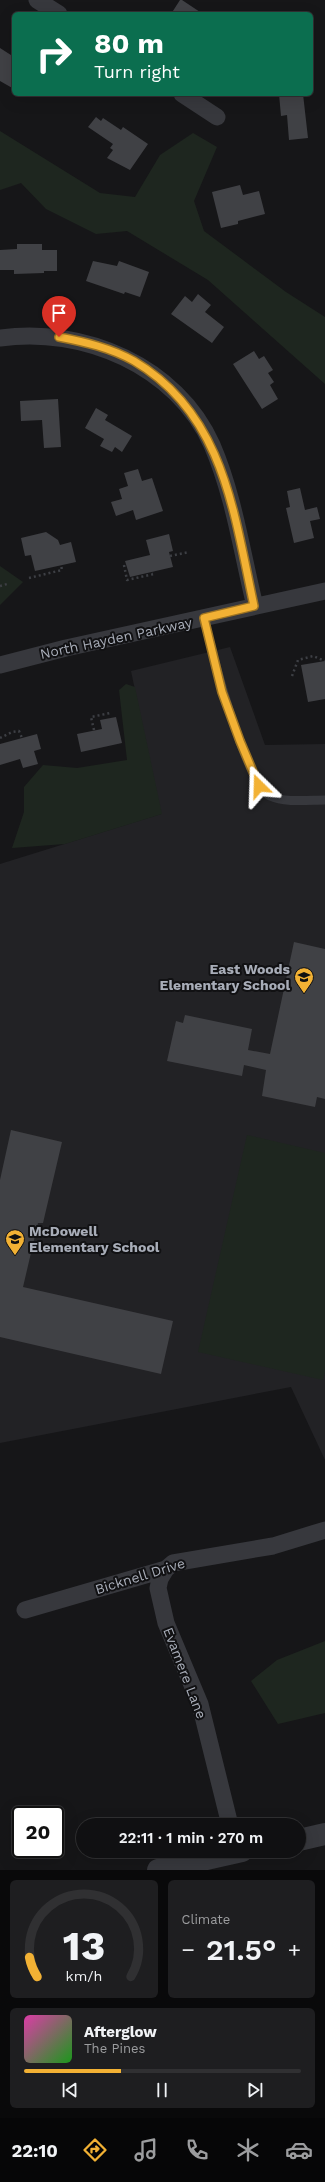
<!DOCTYPE html>
<html lang="en">
<head>
<meta charset="utf-8">
<style>
  :root { --surface:#101012; --page:#1e1e20; --text:#f1f3f6; --muted:#9c9d9f; --line:#303032; --accent:#f2b134 }
  body { margin:0; font-family:"Work Sans",sans-serif; background:var(--page); color:var(--text); height:100vh; display:flex; flex-direction:column; font-size:15px; white-space:nowrap }
  * { box-sizing:border-box; margin:0 }
  p { font-size:13px; color:var(--muted) }
  .icon { flex:none; width:22px; height:22px; fill:none; stroke:currentColor; stroke-width:2; stroke-linecap:round; stroke-linejoin:round }
  .map { position:relative; height:1870px; overflow:hidden }
  .panel { display:flex; flex-direction:column; gap:10px; padding:10px; background:#09090a; flex:1 }
  .panel>* { flex:none }
  .hud { position:absolute; left:12px; top:12px; width:301px; height:84px; border-radius:6px; box-shadow:0 4px 16px #0002,0 0 0 1px var(--line); background:#0b6e4f; color:#fff; overflow:hidden }
  .speed { position:absolute; left:12px; top:1806px; display:flex; gap:8px; font-size:20px; font-weight:700; text-align:center }
  .speed>* { display:grid; place-content:center; width:52px; height:52px; border-radius:50%; background:var(--surface); box-shadow:0 4px 16px #0002,0 0 0 1px var(--line); line-height:1 }
  .speed .limit { border:2px solid #111; border-radius:6px; background:#fff; color:#111 }
  .pin { position:absolute; display:grid; place-items:center; width:34px; height:34px; color:#fff; margin:-41px -17px; border-radius:50% 50% 50% 0; rotate:-45deg; box-shadow:0 0 4px #0007 }
  .pin .icon { rotate:45deg }
  .me { position:absolute; width:44px; margin:-22px; rotate:338deg; stroke-linejoin:round; filter:drop-shadow(0 0 3px #0008) }
  .turn { display:flex; align-items:center; gap:14px; height:84px; padding:0 16px; font-size:18px }
  .turn .icon { width:52px; height:52px; stroke-width:2.5 }
  .turn b { display:block; font-size:28px; line-height:34px }
  .big { font-size:30px; font-weight:600; line-height:1.1 }
  .panel .widget { flex:1; display:flex; flex-direction:column; justify-content:center; gap:6px; min-width:0; padding:0 14px; border-radius:6px; background:var(--page) }
  .panel .dial { align-items:center; gap:0 }
  .dial svg { height:104px; overflow:visible; fill:none; stroke:var(--line); stroke-width:7; stroke-linecap:round; text-anchor:middle }
  .dial text { fill:var(--text); stroke:none }
  .song { display:flex; align-items:center; gap:12px }
  .cover { width:48px; height:48px; border-radius:6px; background:linear-gradient(135deg,hsl(320 70% 55%),hsl(120 70% 35%)) }
  .played { height:4px; border-radius:2px; background:linear-gradient(90deg,var(--accent) 35%,var(--line) 35%) }
  .keys { display:flex; justify-content:space-around; direction:ltr }
  .heat { display:flex; justify-content:space-between; align-items:center; font-size:22px; direction:ltr }
  .panel .tiles { flex:1; display:grid; gap:10px; grid-template-columns:1fr 1fr }
  .widget:last-child { grid-column:span 2 }
  .trip { position:absolute; left:76px; top:1818px; width:230px; height:40px; border-radius:20px; background:var(--surface); box-shadow:0 4px 16px #0002,0 0 0 1px var(--line); font-weight:600; line-height:40px; text-align:center }
  .tab-bar { display:flex; height:64px; justify-content:space-around; align-items:center; background:#060607; color:var(--muted) }
  .tab-bar .icon { width:28px; height:28px }
  .tab-bar .current { color:var(--accent) }
  .tab-bar b { font-size:18px; color:var(--text) }
  .map>svg:first-child { display:block }
</style>
</head>
<body>
<div class="map">
<svg width="325" height="1870" viewBox="0 0 325 1870">
  <rect width="100%" height="100%" fill="#161618"/>
  <path fill="#222225" d="M 230,647 L 265,745 L 325,744 L 325,1460 L 291,1387 L 0,1443 L 0,864 L 161,814 L 131,671 Z"/>
  <path fill="#1e261f" d="M 0,131 L 100,193 L 135,197 L 160,155 L 193,133 L 217,147 L 194,201 L 204,231 L 286,292 L 325,317 L 325,384 L 208,280 L 127,231 L 96,234 L 46,209 L 21,183 L 0,190 Z
    M 0,566 L 23,582 L 0,605 Z
    M 126,684 L 135,687 L 162,814 L 65,844 L 12,848 L 24,812 L 24,787 L 43,765 L 77,768 L 127,760 L 119,690 Z
    M 247,1135 L 325,1153 L 325,1372 L 323,1380 L 198,1352 Z
    M 325,1641 L 325,1713 L 278,1724 L 251,1681 L 277,1660 Z"/>
  <path fill="#404145" d="M 180,0 L 182,0 L 203,14 L 171,14 Z
    M 0,48 L 14,57 L 14,89 L 0,81 Z
    M 279,94 L 303,94 L 308,138 L 289,140 L 287,115 L 281,116 Z
    M 96,117 L 101,121 L 103,118 L 121,130 L 123,127 L 148,144 L 130,170 L 107,158 L 113,150 L 110,148 L 113,144 L 88,127 Z
    M 240,185 L 243,195 L 259,191 L 265,214 L 238,221 L 238,224 L 221,228 L 212,192 Z
    M 17,244 L 42,244 L 42,250 L 57,250 L 57,271 L 44,271 L 44,273 L 14,274 L 14,270 L 0,270 L 0,250 L 17,249 Z
    M 93,261 L 117,266 L 119,261 L 149,272 L 140,297 L 125,292 L 124,294 L 86,281 Z
    M 198,294 L 211,305 L 205,312 L 224,327 L 212,343 L 171,314 L 185,296 L 192,302 Z
    M 254,351 L 259,359 L 264,356 L 273,370 L 268,373 L 274,382 L 270,385 L 278,399 L 262,409 L 233,364 Z
    M 58,399 L 61,447 L 44,448 L 42,420 L 21,421 L 20,401 Z
    M 96,408 L 108,415 L 105,420 L 132,436 L 122,452 L 115,447 L 112,452 L 100,446 L 104,439 L 85,428 Z
    M 138,469 L 142,481 L 152,478 L 163,511 L 136,520 L 133,510 L 116,516 L 111,502 L 122,499 L 119,489 L 128,486 L 124,473 Z
    M 300,488 L 305,510 L 317,507 L 320,519 L 310,521 L 314,538 L 294,543 L 286,508 L 290,507 L 287,491 Z
    M 46,532 L 58,540 L 60,545 L 71,542 L 76,562 L 35,571 L 31,555 L 25,556 L 21,538 Z
    M 169,534 L 173,551 L 169,552 L 173,567 L 130,577 L 125,561 L 150,555 L 146,540 Z
    M 325,661 L 325,699 L 308,702 L 301,665 Z
    M 116,717 L 122,743 L 81,752 L 77,734 L 102,729 L 100,720 Z
    M 37,734 L 41,749 L 34,751 L 38,764 L 23,768 L 20,759 L 0,765 L 0,744 Z
    M 294,942 L 325,949 L 325,1099 L 317,1097 L 315,1107 L 262,1096 L 266,1070 L 244,1065 L 242,1076 L 167,1061 L 176,1021 L 183,1023 L 185,1015 L 252,1029 L 248,1050 L 270,1054 Z
    M 11,1130 L 62,1142 L 43,1223 L 38,1223 L 23,1287 L 173,1321 L 161,1374 L 0,1337 L 0,1180 Z"/>
  <g fill="none" stroke-linecap="round" stroke-linejoin="round">
    <path stroke="#3d3f44" stroke-width="2.5" stroke-dasharray="2 3" stroke-linecap="butt" d="M 170,556 L 189,552
      M 124,565 L 127,580 L 154,574 L 153,572
      M 29,578 L 62,570 L 61,565
      M 0,586 L 7,584
      M 292,676 L 298,660 L 313,656 L 325,661
      M 94,730 L 91,717 L 110,713
      M 0,738 L 12,732 L 19,731 L 22,738"/>
    <path stroke="#37383d" stroke-width="9" d="M 204,619 C 211,648 246,786 270,796 C 285,803 309,800 325,800"/>
    <path stroke="#37383d" stroke-width="17" d="M 37,0 L 59,14
      M 182,94 L 217,117
      M 0,338 C 83,326 177,366 212,445 C 234,496 242,553 255,606
      M 0,665 L 66,648 L 325,591
      M 166,1569 L 160,1579 L 158,1588 L 166,1623 L 200,1704 L 230,1825
      M 25,1610 L 166,1569 L 173,1563 L 273,1546 L 325,1530"/>
    <path stroke="#37383d" stroke-width="22" d="M 299,1840 L 325,1834
      M 158,1870 L 242,1851"/>
  </g>
  <g fill="none" stroke-linecap="round" stroke-linejoin="round">
    <g stroke="#9d7322" stroke-width="10">
      <path id="route" d="M 59,337 C 85,342 111,348 134,361 C 224,414 234,514 254,606 L 204,618 L 222,692 L 240,741 L 259,786"/>
    </g>
    <use href="#route" stroke="#f2b134" stroke-width="7"/>
  </g>
  <defs>
    <g id="school-pin" transform="scale(1)"><path d="M0 17L-7.5 6A9.5 9.5 0 1 1 7.5 6Z" fill="#f2b134" stroke="#111113"/><path d="M0-5L7-2L0 1L-7-2ZM-4 1L0 2.5L4 1V4Q0 6-4 4Z" fill="#111"/></g>
  </defs>
  <g fill-rule="evenodd">
    <use href="#school-pin" x="304" y="977"/>
    <use href="#school-pin" x="15" y="1239"/>
  </g>
  <g text-anchor="middle" stroke-width="4" stroke-linejoin="round" paint-order="stroke">
    <g font-size="14" fill="#a8adb8" stroke="#111113">
      <text transform="translate(116 638) rotate(-12)" y="5">North Hayden Parkway</text>
      <text transform="translate(140 1576) rotate(-17)" y="5">Bicknell Drive</text>
      <text transform="translate(185 1673) rotate(69)" y="5">Evamere Lane</text>
    </g>
    <g font-size="14" font-weight="bold" fill="#a8adb8" stroke="#111113" text-anchor="end">
      <text x="290" y="974">East Woods<tspan x="290" dy="16">Elementary School</tspan></text>
      <text x="29" y="1236" text-anchor="start">McDowell<tspan x="29" dy="16">Elementary School</tspan></text>
    </g>
  </g>
</svg>
<div class="speed"><div class="limit">20</div></div>
<div class="pin" style="left:59px;top:337px;background:#d93025"><svg class="icon" aria-label="arrive" viewBox="0 0 24 24"><path d="M6 21V4h12l-3 4 3 4H6"/></svg></div>
<svg class="me" style="left:259px;top:786px" viewBox="-20 -20 40 40"><path d="M0-17L14 15 0 8-14 15z" fill="#f2b134" stroke="#fff" stroke-width="4"/></svg>
<div class="trip">22:11 · 1 min · 270 m</div>
<div class="hud">
<div class="turn"><svg class="icon" aria-label="right" viewBox="0 0 24 24"><path d="M7 20v-9h11M14 6l5 5-5 5"/></svg><div><b>80 m</b>Turn right</div></div>
</div>
</div>
<section class="panel">
<div class="tiles">
<div class="widget dial"><svg viewBox="0 0 100 80">
<path d="M14 69A42 42 0 1 1 86 69"/>
<path d="M14 69A42 42 0 0 1 8 54" stroke="#f2b134"/>
<text x="50" y="56" font-size="32" font-weight="700">13</text>
<text x="50" y="72" font-size="11">km/h</text>
</svg></div>
<div class="widget"><p>Climate</p>
<div class="heat"><a>−</a><b class="big">21.5°</b><a>+</a></div>
</div>
<div class="widget">
<div class="song"><i class="cover"></i><div><b>Afterglow</b><p>The Pines</p></div></div>
<div class="played"></div>
<div class="keys"><svg class="icon" aria-label="previous" viewBox="0 0 24 24"><path d="M18 5L8 12l10 7zM5 5v14"/></svg><svg class="icon" aria-label="pause" viewBox="0 0 24 24"><path d="M8 5v14M16 5v14"/></svg><svg class="icon" aria-label="next" viewBox="0 0 24 24"><path d="M6 5l10 7-10 7zM19 5v14"/></svg></div>
</div>
</div>
</section>
<nav class="tab-bar">
<b>22:10</b>
<svg class="icon current" aria-label="directions" viewBox="0 0 24 24"><path d="M12 3l9 9-9 9-9-9zM9 14v-3h6M13 9l2 2-2 2"/></svg>
<svg class="icon" aria-label="music" viewBox="0 0 24 24"><path d="M9 18V5l10-2v13"/><circle cx="6" cy="18" r="3"/><circle cx="16" cy="16" r="3"/></svg>
<svg class="icon" aria-label="phone" viewBox="0 0 24 24"><path d="M5 4h4l2 5-3 2q2 4 5 5l2-3 5 2v4C11 20 4 13 5 4z"/></svg>
<svg class="icon" aria-label="climate" viewBox="0 0 24 24"><path d="M12 3v18M4 7l16 10M4 17L20 7"/></svg>
<svg class="icon" aria-label="car" viewBox="0 0 24 24"><path d="M5 17H2v-5l4-1 3-4h7l3 4 3 1v5h-3M9 17h6M6 11h13"/><circle cx="7" cy="17" r="2"/><circle cx="17" cy="17" r="2"/></svg>
</nav>
</body>
</html>
